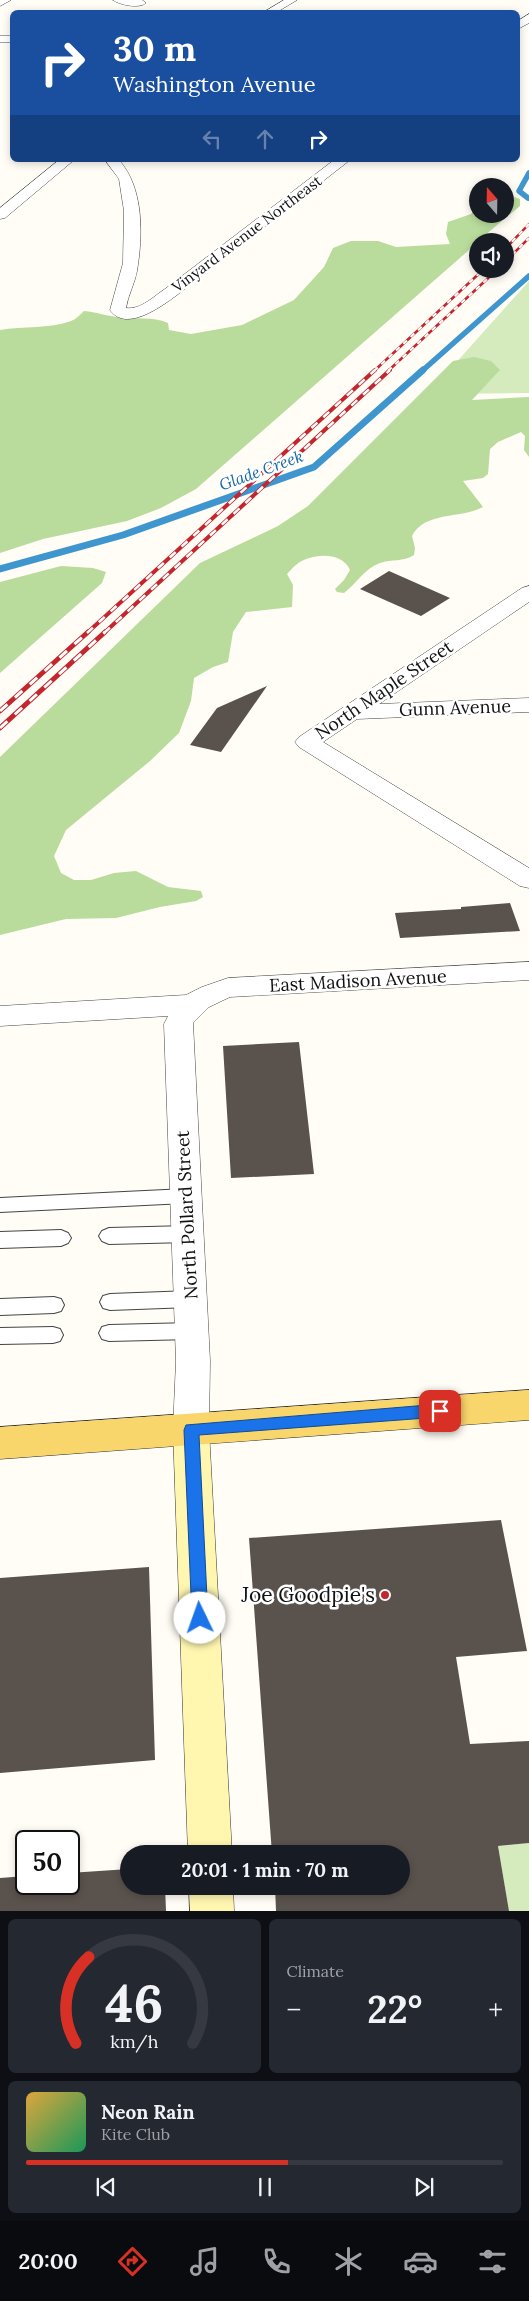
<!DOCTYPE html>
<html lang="en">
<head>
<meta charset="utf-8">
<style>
  :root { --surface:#171b24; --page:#242831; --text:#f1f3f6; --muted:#9ea1a6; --line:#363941; --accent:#d93025 }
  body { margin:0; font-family:Lora,serif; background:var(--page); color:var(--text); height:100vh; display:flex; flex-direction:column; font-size:19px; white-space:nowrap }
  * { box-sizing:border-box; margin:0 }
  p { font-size:16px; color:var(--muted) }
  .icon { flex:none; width:28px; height:28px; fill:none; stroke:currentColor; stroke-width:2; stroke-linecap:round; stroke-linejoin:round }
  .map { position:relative; height:1911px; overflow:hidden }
  .panel { display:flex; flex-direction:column; gap:8px; padding:8px; background:#0d0f14; flex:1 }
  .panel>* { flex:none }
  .top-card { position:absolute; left:10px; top:10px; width:510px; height:152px; border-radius:8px; box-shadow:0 2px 8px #0003; background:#1a4fa0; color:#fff; overflow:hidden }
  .needle { width:32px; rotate:340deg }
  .fabs { position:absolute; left:469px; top:178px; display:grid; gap:10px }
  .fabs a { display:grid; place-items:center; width:45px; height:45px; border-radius:50%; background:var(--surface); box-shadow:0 2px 8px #0003; font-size:25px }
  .speed { position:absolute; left:15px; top:1830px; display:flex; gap:10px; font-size:25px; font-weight:700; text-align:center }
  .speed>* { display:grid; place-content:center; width:65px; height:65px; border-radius:50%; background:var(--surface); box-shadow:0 2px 8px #0003; line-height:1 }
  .speed .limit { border:2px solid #111; border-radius:8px; background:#fff; color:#111 }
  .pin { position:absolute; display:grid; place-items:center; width:42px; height:42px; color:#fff; margin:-21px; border-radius:10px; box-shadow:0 2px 8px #0006 }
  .me { position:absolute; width:55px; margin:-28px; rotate:357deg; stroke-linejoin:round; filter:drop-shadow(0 0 4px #0008) }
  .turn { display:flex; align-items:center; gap:18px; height:105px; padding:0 20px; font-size:22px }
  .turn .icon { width:65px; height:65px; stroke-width:2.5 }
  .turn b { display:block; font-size:35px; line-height:42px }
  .lanes { display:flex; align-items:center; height:48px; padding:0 20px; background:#0003; justify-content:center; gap:25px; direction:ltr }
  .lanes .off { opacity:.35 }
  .big { font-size:38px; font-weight:700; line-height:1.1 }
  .panel .card { flex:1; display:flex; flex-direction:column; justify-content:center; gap:8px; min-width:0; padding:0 18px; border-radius:8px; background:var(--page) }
  .panel .dial { align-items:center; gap:0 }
  .dial svg { height:130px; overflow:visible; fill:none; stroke:var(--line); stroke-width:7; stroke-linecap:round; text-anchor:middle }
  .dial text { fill:var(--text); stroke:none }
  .song { display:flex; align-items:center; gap:15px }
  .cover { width:60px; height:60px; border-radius:8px; background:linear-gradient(135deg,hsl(40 70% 55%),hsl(150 70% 35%)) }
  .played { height:5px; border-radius:2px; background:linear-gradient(90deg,var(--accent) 55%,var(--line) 55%) }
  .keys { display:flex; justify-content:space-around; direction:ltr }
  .heat { display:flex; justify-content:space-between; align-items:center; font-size:28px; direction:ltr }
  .panel .tiles { flex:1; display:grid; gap:8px; grid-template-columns:1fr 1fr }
  .card:last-child { grid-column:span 2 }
  .trip { position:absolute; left:120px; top:1845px; width:290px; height:50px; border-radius:25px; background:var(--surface); box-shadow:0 2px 8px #0003; font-weight:700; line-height:50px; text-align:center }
  .menu { display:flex; height:80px; justify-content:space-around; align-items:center; background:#090b0e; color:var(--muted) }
  .menu .icon { width:35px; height:35px }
  .menu .selected { color:var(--accent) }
  .menu b { font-size:22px; color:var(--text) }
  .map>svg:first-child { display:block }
</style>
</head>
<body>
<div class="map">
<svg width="529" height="1911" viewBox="0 0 529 1911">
  <rect width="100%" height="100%" fill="#fffdf5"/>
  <path fill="#d5ebbd" d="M 529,281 L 529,393 L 428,394 Z
    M 529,1843 L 529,1911 L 509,1911 L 498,1846 Z"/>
  <path fill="#b9dc9c" d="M 505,194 L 520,199 L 520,206 L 478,241 L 477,243 L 196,489 L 161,508 L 127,521 L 43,539 L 0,553 L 0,330 C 23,326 50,329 71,321 C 76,319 80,315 84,311 C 96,312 106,316 118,317 C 136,320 152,316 168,323 L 169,330 L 191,334 L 242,325 L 294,300 L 324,267 L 333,248 L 351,241 L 378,241 L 396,247 L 450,244 L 446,234 L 448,222 L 471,214 L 477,207 L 478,214 L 505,214 Z
    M 474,357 L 491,361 L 500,370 L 472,400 L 529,397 L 529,457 L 524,450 L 525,436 L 521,432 L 498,442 L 490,449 L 488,474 L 483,478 L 463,481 L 483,507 C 461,519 425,511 412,536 L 415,548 L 414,555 C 403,562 392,559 380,563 C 364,569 357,583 344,593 L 337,592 L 335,589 L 344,580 L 350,570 C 342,551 310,553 296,565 C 293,567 290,571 287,574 L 293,585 L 292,607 L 246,612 L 233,632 L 228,662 L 213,667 L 194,678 L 191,701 L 179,733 L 150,761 L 66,830 L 54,856 L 61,873 L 74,880 L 91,880 L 114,873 L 136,871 L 168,887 L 201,891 L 203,897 L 196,901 L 160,907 L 116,918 L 66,919 L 0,935 L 0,757 L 200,563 L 278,526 L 308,506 L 453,361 Z
    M 61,566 L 93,568 L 106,572 L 102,583 L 0,673 L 0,582 Z"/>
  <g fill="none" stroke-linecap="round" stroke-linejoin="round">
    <path stroke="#3f96cf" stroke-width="5.5" d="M 528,198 L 519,191 L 529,173
      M 422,371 L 529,276"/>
    <path stroke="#3f96cf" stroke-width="7" d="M 0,569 L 123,535 L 314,467 L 423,370"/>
  </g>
  <path fill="#5a524d" d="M 389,571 L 450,598 L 421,616 L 360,589 Z
    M 267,686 L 221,752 L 190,745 L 217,708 Z
    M 510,903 L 520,931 L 400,938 L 395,913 L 461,909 L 461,907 Z
    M 299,1042 L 314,1174 L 231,1178 L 223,1046 Z
    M 501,1520 L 527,1651 L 456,1657 L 470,1744 L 529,1741 L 529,1843 L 498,1846 L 509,1911 L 276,1911 L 275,1886 L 401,1886 L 401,1854 L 272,1854 L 249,1538 Z
    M 149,1567 L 155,1760 L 0,1773 L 0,1578 Z
    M 129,1869 L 129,1886 L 165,1886 L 166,1911 L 0,1911 L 0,1878 L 26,1876 L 26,1884 L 69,1884 L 69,1873 Z"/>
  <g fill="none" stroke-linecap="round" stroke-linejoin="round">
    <g stroke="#444" stroke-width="2">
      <path id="service" d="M 186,1189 L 193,1191 L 195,1196 L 193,1201 L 186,1203 L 0,1212 L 0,1198 Z
        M 188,1226 L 195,1229 L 198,1234 L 195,1239 L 188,1242 L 109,1244 L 102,1241 L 99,1236 L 102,1231 L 109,1228 Z
        M 61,1230 L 68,1233 L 71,1238 L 68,1243 L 61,1246 L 0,1248 L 0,1232 Z
        M 191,1291 L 198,1293 L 201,1299 L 198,1305 L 191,1307 L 110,1310 L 103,1308 L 100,1302 L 103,1296 L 110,1294 Z
        M 54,1297 L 61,1299 L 64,1305 L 61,1311 L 54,1313 L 0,1315 L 0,1299 Z
        M 192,1323 L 199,1325 L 202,1331 L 199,1337 L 192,1339 L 109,1341 L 102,1339 L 99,1333 L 102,1327 L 109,1325 Z
        M 53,1327 L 60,1329 L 63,1335 L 60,1341 L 53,1343 L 0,1344 L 0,1328 Z"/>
    </g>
    <g stroke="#444" stroke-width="1">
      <path id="minor" d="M 0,0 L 11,0 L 0,6 Z
        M 113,0 L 142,0 L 146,3 C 140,9 119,5 113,0 Z
        M 284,0 L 297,0 L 277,12 L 264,12 Z
        M 529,14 L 529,23 L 518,29 L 518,21 Z
        M 0,36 L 12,36 L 12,42 L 0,42 Z
        M 59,160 L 74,160 L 5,218 L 0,219 L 0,208 Z
        M 105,160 L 119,160 C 144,188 143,235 137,271 C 135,283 128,295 126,308 C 141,310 154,296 165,289 L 334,160 L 350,160 L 177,295 C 162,306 126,333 110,310 L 123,263 L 124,211 L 119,179 Z
        M 529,586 L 529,602 L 379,704 L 529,698 L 529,712 L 357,719 L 323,742 L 529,868 L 529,888 L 520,886 L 299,747 L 295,742 L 299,737 L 522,588 Z
        M 529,962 L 529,980 L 230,997 L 209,1007 L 193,1023 L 210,1361 L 209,1430 L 204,1441 L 191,1446 L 178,1441 L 173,1430 L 176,1361 L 164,1024 L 168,1016 L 0,1026 L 0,1006 L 186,995 L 202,987 L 228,978 Z"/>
    </g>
    <g stroke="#333" stroke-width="1">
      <path id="secondary" d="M 191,1414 L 204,1419 L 209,1430 L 232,1854 L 188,1854 L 173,1430 L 178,1419 Z
        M 189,1886 L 233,1886 L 234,1911 L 190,1911 Z"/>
    </g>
    <g stroke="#222" stroke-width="1">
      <path id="primary" d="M 529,1390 L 529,1420 L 0,1459 L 0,1427 Z"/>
    </g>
    <use href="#service" fill="#fff" fill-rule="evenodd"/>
    <use href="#minor" fill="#fff" fill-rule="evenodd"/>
    <use href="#secondary" fill="#fff6b0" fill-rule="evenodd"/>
    <use href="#primary" fill="#f9d66b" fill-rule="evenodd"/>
    <g stroke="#c4262e" stroke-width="2.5">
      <path id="rail-far2" d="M 505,249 L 529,224
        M 505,262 L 529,238
        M 374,371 L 484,269
        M 388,371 L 498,269"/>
    </g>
    <g stroke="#c4262e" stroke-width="4">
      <path id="rail-far1" d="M 87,633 L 375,370
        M 104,633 L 390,370"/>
    </g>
    <g stroke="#c4262e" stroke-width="5">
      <path id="rail" d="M 0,711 L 88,632
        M 0,728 L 105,632"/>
    </g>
    <use href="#rail-far2" stroke="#fff" stroke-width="2" stroke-dasharray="5" stroke-linecap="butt"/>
    <use href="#rail-far1" stroke="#fff" stroke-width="2.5" stroke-dasharray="8" stroke-linecap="butt"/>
    <use href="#rail" stroke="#fff" stroke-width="3" stroke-dasharray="10" stroke-linecap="butt"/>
  </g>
  <path fill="#1a73e8" stroke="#114b97" d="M 440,1404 L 445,1406 L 447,1411 L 445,1415 L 440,1417 L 199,1435 L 208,1618 L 205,1624 L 200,1626 L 194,1624 L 192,1618 L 184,1430 L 186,1425 Z"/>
  <circle fill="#c4262e" stroke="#fff" stroke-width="2" cx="385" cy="1595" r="5"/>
  <g text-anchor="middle" stroke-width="5" stroke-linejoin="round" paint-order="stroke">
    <g font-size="15" fill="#111" stroke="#fff">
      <text transform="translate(247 234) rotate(-37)" y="5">Vinyard Avenue Northeast</text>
    </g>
    <g font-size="16" font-style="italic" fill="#1768a6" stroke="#fff">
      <text transform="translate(261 470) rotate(-20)" y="6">Glade Creek</text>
    </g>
    <g font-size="18" fill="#111" stroke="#fff">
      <text transform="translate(384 690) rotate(-34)" y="6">North Maple Street</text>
      <text transform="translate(455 708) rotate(-2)" y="6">Gunn Avenue</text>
      <text transform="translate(358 981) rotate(-3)" y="6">East Madison Avenue</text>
      <text transform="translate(187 1215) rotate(-93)" y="6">North Pollard Street</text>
    </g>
    <g font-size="21" fill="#111" stroke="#fff" text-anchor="end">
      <text x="375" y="1602">Joe Goodpie's</text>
    </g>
  </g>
</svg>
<div class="fabs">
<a><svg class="needle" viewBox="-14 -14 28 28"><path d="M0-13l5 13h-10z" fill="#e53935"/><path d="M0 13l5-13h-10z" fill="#9ea1a6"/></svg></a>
<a><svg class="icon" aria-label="sound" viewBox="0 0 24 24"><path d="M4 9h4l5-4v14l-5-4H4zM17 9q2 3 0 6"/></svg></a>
</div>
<div class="speed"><div class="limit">50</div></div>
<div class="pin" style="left:440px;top:1411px;background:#d93025"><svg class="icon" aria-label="arrive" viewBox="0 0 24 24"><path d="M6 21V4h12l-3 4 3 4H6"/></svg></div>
<svg class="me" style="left:200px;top:1618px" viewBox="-20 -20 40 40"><circle r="19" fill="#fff"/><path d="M0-13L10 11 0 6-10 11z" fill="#1a73e8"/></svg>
<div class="trip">20:01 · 1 min · 70 m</div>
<div class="top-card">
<div class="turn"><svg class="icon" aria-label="right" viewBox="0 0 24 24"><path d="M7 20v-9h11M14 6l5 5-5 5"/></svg><div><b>30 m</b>Washington Avenue</div></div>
<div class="lanes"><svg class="icon off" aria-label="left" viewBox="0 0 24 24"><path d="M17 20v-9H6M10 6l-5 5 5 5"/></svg><svg class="icon off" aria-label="ahead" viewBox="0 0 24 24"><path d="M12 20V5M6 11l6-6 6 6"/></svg><svg class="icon" aria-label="right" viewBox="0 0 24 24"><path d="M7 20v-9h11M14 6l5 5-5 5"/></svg></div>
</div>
</div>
<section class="panel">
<div class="tiles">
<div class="card dial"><svg viewBox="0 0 100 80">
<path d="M14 69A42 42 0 1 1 86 69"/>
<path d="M14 69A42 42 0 0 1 22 16" stroke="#d93025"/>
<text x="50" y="56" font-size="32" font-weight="700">46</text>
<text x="50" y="72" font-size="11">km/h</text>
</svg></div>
<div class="card"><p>Climate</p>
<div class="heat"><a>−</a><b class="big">22°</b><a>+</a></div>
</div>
<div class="card">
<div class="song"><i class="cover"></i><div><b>Neon Rain</b><p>Kite Club</p></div></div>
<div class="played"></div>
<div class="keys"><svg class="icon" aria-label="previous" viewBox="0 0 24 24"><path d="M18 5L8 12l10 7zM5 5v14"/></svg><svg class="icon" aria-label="pause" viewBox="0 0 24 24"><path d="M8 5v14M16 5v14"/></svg><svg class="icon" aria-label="next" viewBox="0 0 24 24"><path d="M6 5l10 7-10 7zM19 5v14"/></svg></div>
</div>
</div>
</section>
<nav class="menu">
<b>20:00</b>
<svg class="icon selected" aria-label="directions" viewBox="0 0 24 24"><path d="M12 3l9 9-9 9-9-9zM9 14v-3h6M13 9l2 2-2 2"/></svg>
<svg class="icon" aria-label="music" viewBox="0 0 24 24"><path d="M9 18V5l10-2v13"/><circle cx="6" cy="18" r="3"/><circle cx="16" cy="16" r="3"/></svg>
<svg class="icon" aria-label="phone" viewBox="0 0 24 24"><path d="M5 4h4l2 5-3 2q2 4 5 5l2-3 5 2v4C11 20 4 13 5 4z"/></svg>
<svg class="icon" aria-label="climate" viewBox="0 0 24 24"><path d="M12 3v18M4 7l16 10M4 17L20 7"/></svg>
<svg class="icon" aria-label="car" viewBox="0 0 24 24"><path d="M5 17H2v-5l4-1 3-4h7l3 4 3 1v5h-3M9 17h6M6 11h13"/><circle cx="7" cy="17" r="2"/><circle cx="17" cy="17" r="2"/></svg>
<svg class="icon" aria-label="filters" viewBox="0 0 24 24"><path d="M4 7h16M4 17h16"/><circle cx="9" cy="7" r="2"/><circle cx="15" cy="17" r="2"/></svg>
</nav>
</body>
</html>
